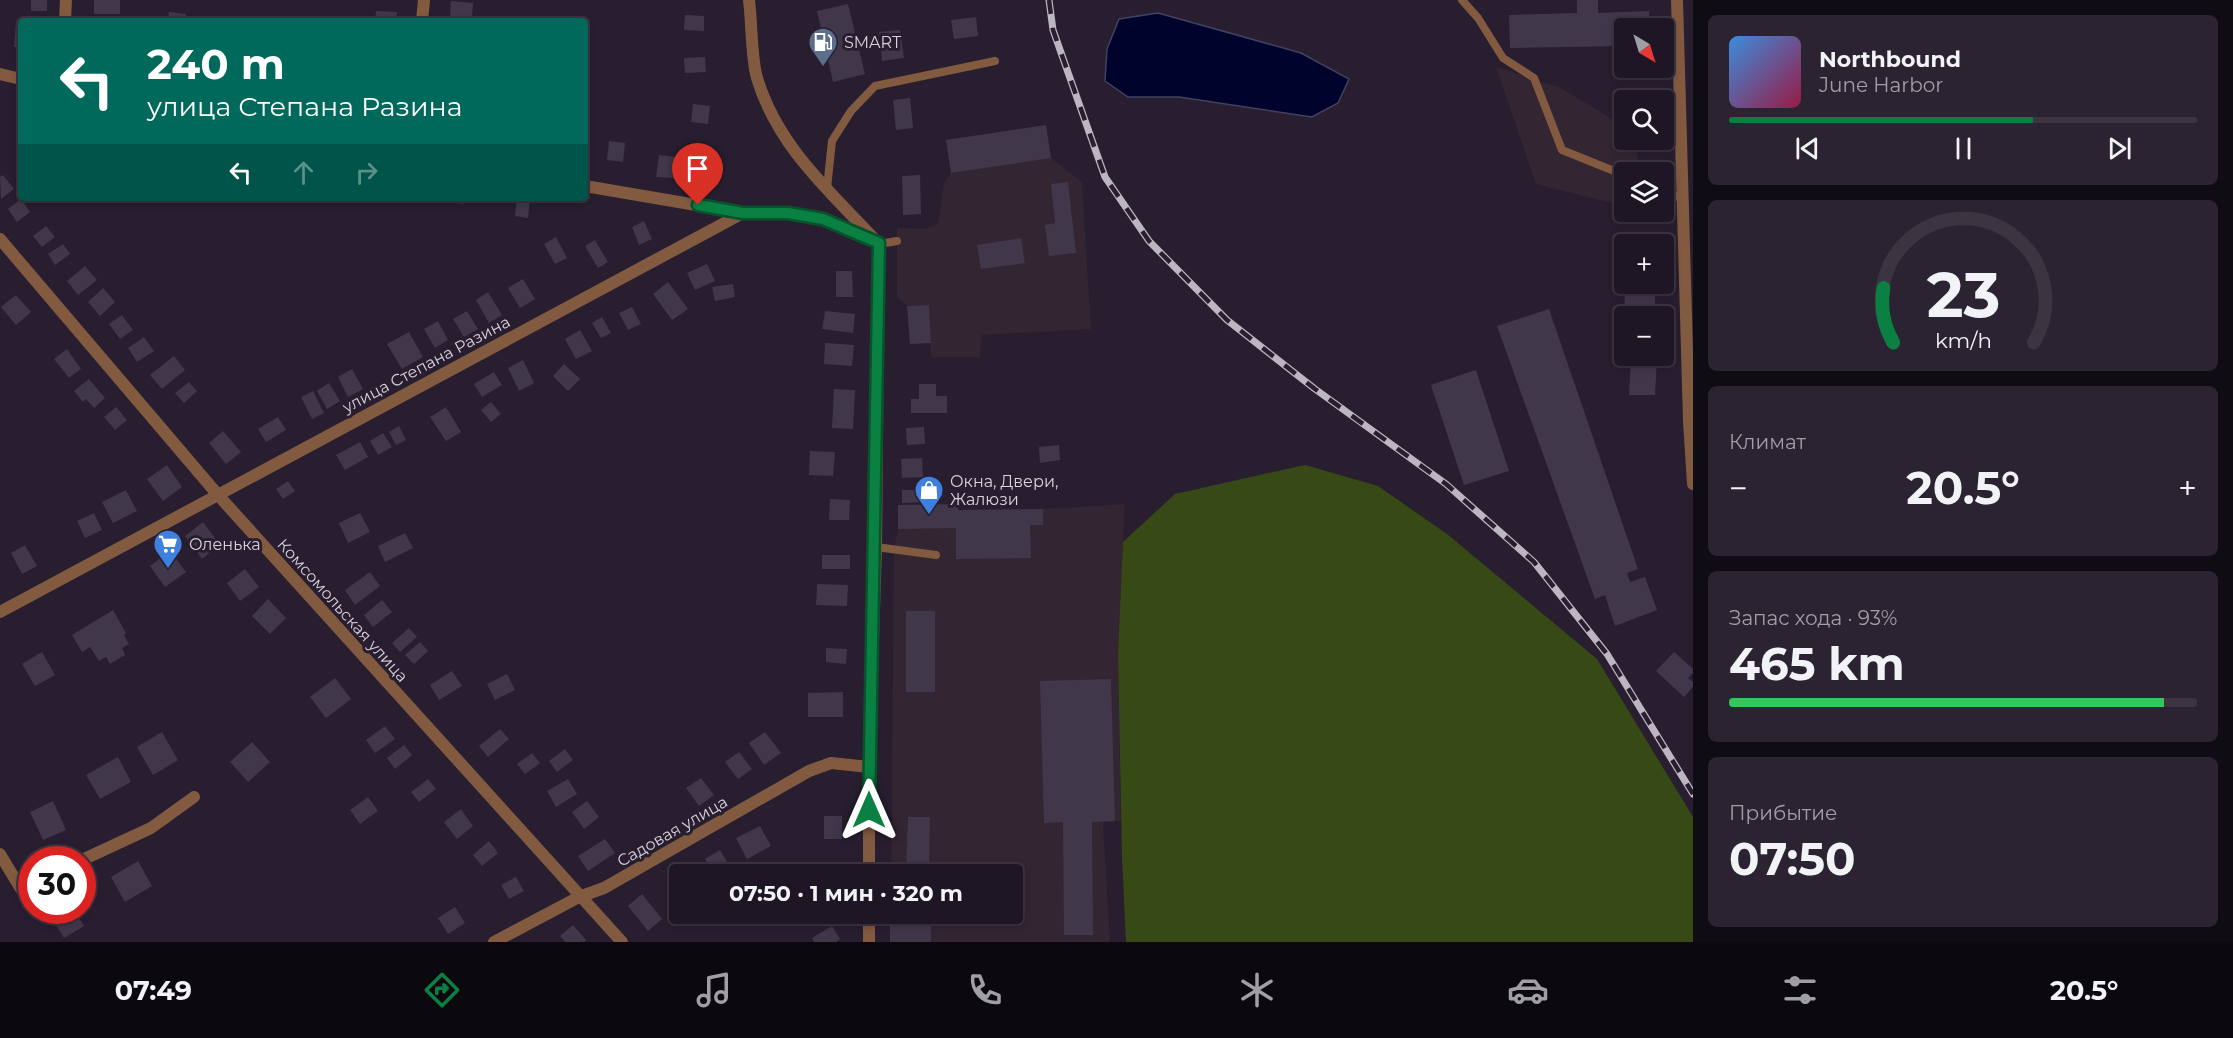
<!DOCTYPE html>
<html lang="ru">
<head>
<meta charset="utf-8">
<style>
  :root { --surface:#1e1624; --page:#2b2331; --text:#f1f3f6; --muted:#a19fa6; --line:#3c3541; --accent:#0b8043 }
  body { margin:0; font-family:Montserrat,sans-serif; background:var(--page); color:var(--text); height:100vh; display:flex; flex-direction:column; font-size:22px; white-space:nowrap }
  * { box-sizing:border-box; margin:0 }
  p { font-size:20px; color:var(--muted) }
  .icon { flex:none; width:33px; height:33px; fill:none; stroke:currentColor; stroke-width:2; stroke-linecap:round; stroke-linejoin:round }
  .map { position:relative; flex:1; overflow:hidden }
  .panel { display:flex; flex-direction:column; gap:15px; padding:15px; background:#100c14; width:540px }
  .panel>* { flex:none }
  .banner { position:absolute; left:18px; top:18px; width:570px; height:183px; border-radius:6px; box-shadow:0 3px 9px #0003,0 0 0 2px var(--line); background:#00695c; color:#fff; overflow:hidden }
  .needle { width:39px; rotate:142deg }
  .tools { position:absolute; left:1614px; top:18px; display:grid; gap:12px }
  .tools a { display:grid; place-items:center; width:60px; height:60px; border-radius:6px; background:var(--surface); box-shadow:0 3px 9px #0003,0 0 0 2px var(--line); font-size:30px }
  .speed { position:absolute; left:18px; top:846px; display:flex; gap:12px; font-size:30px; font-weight:700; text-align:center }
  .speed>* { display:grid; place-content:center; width:78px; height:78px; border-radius:50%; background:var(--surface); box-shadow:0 3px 9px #0003,0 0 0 2px var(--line); line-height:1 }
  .speed .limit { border:9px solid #d22; background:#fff; color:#111 }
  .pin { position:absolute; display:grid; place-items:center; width:51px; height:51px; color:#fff; margin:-62px -26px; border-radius:50% 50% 50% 0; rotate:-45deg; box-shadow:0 0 6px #0007 }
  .pin .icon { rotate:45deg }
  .me { position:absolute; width:66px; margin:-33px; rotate:0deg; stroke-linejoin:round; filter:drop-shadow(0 0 4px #0008) }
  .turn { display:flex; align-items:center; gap:21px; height:126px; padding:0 30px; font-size:27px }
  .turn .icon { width:78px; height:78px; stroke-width:2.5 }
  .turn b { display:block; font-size:42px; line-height:51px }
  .lanes { display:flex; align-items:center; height:57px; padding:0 30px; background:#0003; justify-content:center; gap:30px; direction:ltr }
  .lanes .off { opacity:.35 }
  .big { font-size:45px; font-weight:700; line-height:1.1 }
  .panel .tile { flex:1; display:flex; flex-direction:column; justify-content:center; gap:9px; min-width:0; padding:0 21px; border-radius:9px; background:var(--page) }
  .panel .dial { align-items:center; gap:0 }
  .dial svg { height:156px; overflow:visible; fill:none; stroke:var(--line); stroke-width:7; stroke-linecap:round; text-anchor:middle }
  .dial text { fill:var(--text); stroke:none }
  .song { display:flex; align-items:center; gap:18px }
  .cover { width:72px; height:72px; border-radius:9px; background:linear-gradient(135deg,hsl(210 70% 55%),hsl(340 70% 35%)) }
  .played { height:6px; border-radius:3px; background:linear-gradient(90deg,var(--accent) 65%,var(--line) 65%) }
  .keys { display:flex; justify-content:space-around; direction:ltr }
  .heat { display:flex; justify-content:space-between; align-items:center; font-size:33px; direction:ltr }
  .charge { height:9px; border-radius:4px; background:linear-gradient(90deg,#34c759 93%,var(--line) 0) }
  .trip { position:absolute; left:669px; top:864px; width:354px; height:60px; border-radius:6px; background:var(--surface); box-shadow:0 3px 9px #0003,0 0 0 2px var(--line); font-weight:700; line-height:60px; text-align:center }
  .tab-bar { display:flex; height:96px; justify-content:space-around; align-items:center; background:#0c090e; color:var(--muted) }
  .tab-bar .icon { width:42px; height:42px }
  .tab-bar .current { color:var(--accent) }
  .tab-bar b { font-size:27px; color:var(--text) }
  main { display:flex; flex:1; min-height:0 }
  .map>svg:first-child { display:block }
</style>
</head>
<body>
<main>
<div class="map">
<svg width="1693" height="942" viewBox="0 0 1693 942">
  <rect width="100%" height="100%" fill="#281e30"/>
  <path fill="#332531" d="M 1496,67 L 1559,87 L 1624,126 L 1624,140 L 1633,140 L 1642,172 L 1624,172 L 1624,206 L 1536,184 Z
    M 1046,125 L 1051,158 L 1082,182 L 1091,329 L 982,335 L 980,357 L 931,357 L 929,305 L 907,306 L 897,297 L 897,228 L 925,229 L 938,223 L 944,183 L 951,173 L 946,140 Z
    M 958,504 L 958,510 L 1043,509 L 1125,504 L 1118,654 L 1121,821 L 1103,822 L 1110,942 L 890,942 L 890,914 L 1012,914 L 1012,874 L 891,874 L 894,549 L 898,529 L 898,505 Z"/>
  <path fill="#374a15" d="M 1305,465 L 1378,486 L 1447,534 L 1597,659 L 1693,817 L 1693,942 L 1126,942 L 1122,857 L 1118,654 L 1123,542 L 1175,494 Z"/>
  <path fill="#00042c" stroke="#414262" stroke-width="1.5" d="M 1158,13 L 1301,53 L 1349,79 L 1338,103 L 1312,117 L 1179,97 L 1128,97 L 1105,81 L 1107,49 L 1119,19 Z"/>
  <path fill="#41374a" d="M 31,0 L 47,0 L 47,11 L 31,11 Z
    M 94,0 L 120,0 L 120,14 L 94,14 Z
    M 1577,0 L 1598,0 L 1598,13 L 1649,11 L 1650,28 L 1624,28 L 1624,46 L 1510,48 L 1509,15 L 1577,13 Z
    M 451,1 L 473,3 L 472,18 L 450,16 Z
    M 848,4 L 865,74 L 833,82 L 817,11 Z
    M 376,11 L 397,12 L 396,21 L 375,21 Z
    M 169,12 L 186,14 L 186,21 L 168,21 Z
    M 685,15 L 704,16 L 704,31 L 684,30 Z
    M 976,17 L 978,36 L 954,39 L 951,20 Z
    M 16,21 L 21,22 L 21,48 L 14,47 Z
    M 900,30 L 904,58 L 882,61 L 879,32 Z
    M 705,57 L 706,72 L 685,73 L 684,58 Z
    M 910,98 L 913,128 L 896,130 L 893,100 Z
    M 693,104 L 710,106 L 708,124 L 691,122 Z
    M 1046,125 L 1051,158 L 951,173 L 946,140 Z
    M 609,141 L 625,143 L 623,162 L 607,160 Z
    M 659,155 L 676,157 L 674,178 L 656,177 Z
    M 3,175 L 14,189 L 1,199 L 0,177 Z
    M 920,175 L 921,214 L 903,215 L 902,176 Z
    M 1068,182 L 1076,253 L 1049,256 L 1045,225 L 1055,223 L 1051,184 Z
    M 430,198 L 464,198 L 463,204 Z
    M 517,198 L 530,198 L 528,218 L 515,216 Z
    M 21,199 L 30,212 L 17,222 L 8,209 Z
    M 644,221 L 652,239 L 639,245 L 632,227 Z
    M 46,226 L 55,237 L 42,247 L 33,236 Z
    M 556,237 L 567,258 L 555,264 L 544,244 Z
    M 1021,238 L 1025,263 L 981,269 L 977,245 Z
    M 595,240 L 608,262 L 598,268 L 585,246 Z
    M 63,244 L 70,254 L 55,265 L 48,254 Z
    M 707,264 L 715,281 L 695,290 L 687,273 Z
    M 85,266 L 97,280 L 78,295 L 67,281 Z
    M 836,271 L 852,271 L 853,297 L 836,297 Z
    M 523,279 L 535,299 L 520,308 L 508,288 Z
    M 668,282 L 688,309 L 672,320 L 653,294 Z
    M 733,284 L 735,297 L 715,301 L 712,287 Z
    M 1624,284 L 1655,284 L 1655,311 L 1625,312 Z
    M 103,288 L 115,302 L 100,316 L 88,302 Z
    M 488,292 L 502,315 L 489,323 L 476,300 Z
    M 16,295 L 31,312 L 16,325 L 1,307 Z
    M 929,305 L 931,343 L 910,344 L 907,306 Z
    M 632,307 L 641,324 L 628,330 L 619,313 Z
    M 1549,309 L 1638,569 L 1627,573 L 1630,582 L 1645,577 L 1657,610 L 1615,626 L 1605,595 L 1595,599 L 1497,326 Z
    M 467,311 L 478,329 L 464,337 L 453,319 Z
    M 825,311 L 855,314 L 853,333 L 822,329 Z
    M 122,315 L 133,330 L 120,339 L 109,324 Z
    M 602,317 L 611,333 L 601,338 L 592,323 Z
    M 438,321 L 448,340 L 435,348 L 424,329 Z
    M 580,330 L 592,351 L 576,359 L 565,339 Z
    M 409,332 L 423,357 L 402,369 L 387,344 Z
    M 144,337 L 154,351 L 137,362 L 128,348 Z
    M 825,343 L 854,345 L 852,366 L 824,364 Z
    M 67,349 L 81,369 L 69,378 L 54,359 Z
    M 174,356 L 185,370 L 162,389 L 150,375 Z
    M 1631,357 L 1657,358 L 1655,395 L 1629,395 Z
    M 523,360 L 534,383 L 519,391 L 508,368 Z
    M 564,364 L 580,379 L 568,391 L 553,376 Z
    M 352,369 L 363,389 L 348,397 L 338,377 Z
    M 1476,370 L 1509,471 L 1464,485 L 1431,385 Z
    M 494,372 L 502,385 L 482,397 L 474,384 Z
    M 89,379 L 105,398 L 94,408 L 86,399 L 83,402 L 74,391 Z
    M 189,382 L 197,391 L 184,403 L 175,393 Z
    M 329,383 L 340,401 L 327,409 L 317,391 Z
    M 919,384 L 936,384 L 936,396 L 947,396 L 947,413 L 911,413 L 911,399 L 919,399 Z
    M 834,389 L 855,390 L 853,429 L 832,428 Z
    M 313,391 L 324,413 L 312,419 L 301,397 Z
    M 491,402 L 501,414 L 491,422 L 481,410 Z
    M 116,407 L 127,420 L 115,430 L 104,417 Z
    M 446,407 L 461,432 L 446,441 L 430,417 Z
    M 278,417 L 286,430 L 266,442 L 258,429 Z
    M 399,426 L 406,440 L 396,445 L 389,432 Z
    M 924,427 L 925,444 L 907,445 L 906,428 Z
    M 223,431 L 241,452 L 226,464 L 209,443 Z
    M 383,433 L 392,447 L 378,455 L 370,441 Z
    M 360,442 L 368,457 L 345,470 L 336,455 Z
    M 1059,445 L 1060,460 L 1040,463 L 1039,447 Z
    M 810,451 L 835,452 L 833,476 L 809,475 Z
    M 922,458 L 923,477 L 902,478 L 901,459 Z
    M 167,465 L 182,487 L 163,501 L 147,479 Z
    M 288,481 L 295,491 L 283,499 L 276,489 Z
    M 126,490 L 137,511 L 113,523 L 102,502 Z
    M 902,490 L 925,490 L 925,502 L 902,503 Z
    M 830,499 L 850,500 L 849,520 L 829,520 Z
    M 958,504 L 958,510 L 1043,509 L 1043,525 L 1030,525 L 1031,558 L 956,559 L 956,528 L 898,529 L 898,505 Z
    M 94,513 L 102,530 L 85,538 L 77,521 Z
    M 360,513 L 370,532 L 348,543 L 339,523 Z
    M 203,522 L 220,545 L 202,559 L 185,536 Z
    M 405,533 L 413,548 L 385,562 L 378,546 Z
    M 25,545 L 37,566 L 22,574 L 11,553 Z
    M 170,551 L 186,572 L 165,587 L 150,566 Z
    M 822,555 L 850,555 L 850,569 L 822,569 Z
    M 245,569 L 259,587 L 240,601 L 227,583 Z
    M 370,572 L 380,586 L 355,605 L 345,590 Z
    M 817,584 L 848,585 L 847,606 L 816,605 Z
    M 268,599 L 286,618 L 270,634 L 252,616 Z
    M 382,600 L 392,612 L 373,627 L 364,615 Z
    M 113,610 L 126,633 L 124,635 L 129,644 L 122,648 L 125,655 L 110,664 L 106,657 L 99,661 L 90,647 L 82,652 L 72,635 Z
    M 906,611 L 935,611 L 935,692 L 906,692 Z
    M 409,628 L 417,637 L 400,652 L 392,643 Z
    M 420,642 L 428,651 L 414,664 L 405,655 Z
    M 826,648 L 847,649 L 846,664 L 826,662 Z
    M 42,652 L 55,675 L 35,686 L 22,664 Z
    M 1674,652 L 1693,669 L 1693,673 L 1688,678 L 1693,682 L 1693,687 L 1684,697 L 1656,671 Z
    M 452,671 L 462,686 L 439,700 L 430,685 Z
    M 507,674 L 515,690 L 495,700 L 487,684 Z
    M 335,678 L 351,699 L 326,718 L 310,697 Z
    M 1111,679 L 1115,821 L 1092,822 L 1093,935 L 1064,935 L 1063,822 L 1044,823 L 1040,681 Z
    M 843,692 L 843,717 L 808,717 L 808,693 Z
    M 385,726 L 395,739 L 375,753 L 366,740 Z
    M 500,729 L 509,739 L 488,757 L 479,746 Z
    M 162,732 L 178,760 L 153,775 L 137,747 Z
    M 765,732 L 781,753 L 764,765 L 749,743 Z
    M 252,742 L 270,762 L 248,782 L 230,762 Z
    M 404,745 L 412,755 L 395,769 L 387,758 Z
    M 565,749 L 573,760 L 557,772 L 549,761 Z
    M 739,752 L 752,769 L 738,779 L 725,762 Z
    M 532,753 L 540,763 L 525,774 L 517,764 Z
    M 118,757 L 131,782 L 100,799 L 86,775 Z
    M 701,778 L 714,795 L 699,806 L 686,788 Z
    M 428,779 L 436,789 L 419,802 L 411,792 Z
    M 568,779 L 577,794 L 556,807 L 547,791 Z
    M 368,797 L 378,811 L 360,824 L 350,810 Z
    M 53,801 L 66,830 L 43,840 L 30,812 Z
    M 587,801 L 599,817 L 584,829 L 572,812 Z
    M 461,809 L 473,826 L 457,839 L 444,822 Z
    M 824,816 L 842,816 L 842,839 L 824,839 Z
    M 908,817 L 930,817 L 929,873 L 906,873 Z
    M 760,826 L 771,846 L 747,859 L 736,838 Z
    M 605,839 L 615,853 L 588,871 L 578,856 Z
    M 489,841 L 498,853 L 482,866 L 473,855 Z
    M 720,850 L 731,868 L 721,874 L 715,874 L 705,859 Z
    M 138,861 L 152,886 L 125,902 L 111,877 Z
    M 839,865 L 840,874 L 823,874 L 823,867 Z
    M 516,877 L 524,891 L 509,899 L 501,885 Z
    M 642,894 L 662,919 L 648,931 L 628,906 Z
    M 455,907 L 465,923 L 448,934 L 438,918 Z
    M 51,910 L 74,910 L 84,926 L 64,938 L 48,912 Z
    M 890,914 L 931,914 L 931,942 L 890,942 Z
    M 573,925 L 586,940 L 584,942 L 565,942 L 560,936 Z
    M 832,926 L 840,939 L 836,942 L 814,942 L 812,938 Z"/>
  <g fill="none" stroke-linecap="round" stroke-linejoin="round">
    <path stroke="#825a40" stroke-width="8" d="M 1462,0 L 1478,18 L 1503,58 L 1534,78 L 1562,150 L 1624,175
      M 827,188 L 832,141 L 851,111 L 875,86 L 995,61
      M 1664,191 L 1683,199
      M 879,244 L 897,241
      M 876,547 L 936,555"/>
    <path stroke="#825a40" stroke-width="12" d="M 749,0 C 752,23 751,57 757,78 C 778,148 831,192 879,244 L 876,547 L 869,767 L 869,874
      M 1677,0 L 1689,421 L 1693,484
      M 65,21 L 66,0
      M 422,21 L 424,0
      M 0,74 L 21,79
      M 585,186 L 743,213
      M 0,239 L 218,495 L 622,942
      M 0,612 L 743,213 L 788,213 L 823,219 L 879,244
      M 0,854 L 21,889 L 32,884
      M 82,860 L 151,828 L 194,797
      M 869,914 L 869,942
      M 494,942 L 579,897 L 604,888 L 809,771 L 831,763 L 869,767"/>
    <g stroke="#bcb6c3" stroke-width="7">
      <path id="rail" d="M 1049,0 L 1053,30 L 1105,177 L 1149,241 L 1227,320 L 1315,389 L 1446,484 L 1534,562 L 1607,654 L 1693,794"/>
    </g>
    <use href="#rail" stroke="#281e30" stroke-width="4.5" stroke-dasharray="14" stroke-linecap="butt"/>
  </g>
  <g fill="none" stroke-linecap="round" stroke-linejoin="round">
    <g stroke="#07532c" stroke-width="15">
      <path id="route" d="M 698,205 L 743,213 L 788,213 L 823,219 L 879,243 L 869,810"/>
    </g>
    <use href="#route" stroke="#0b8043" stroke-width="10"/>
  </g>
  <defs>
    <g id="fuel-pin" transform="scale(1.5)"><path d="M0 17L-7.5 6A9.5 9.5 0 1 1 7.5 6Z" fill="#5c6f8a" stroke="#281e30"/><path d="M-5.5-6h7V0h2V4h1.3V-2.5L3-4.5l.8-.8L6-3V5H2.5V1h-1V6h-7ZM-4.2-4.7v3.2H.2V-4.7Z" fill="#fff"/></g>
    <g id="shop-pin" transform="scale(1.5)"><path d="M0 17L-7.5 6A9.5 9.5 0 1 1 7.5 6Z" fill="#3f7fe0" stroke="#281e30"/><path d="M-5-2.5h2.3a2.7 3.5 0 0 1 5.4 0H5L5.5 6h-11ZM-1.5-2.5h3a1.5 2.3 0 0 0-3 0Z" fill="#fff"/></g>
    <g id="supermarket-pin" transform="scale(1.5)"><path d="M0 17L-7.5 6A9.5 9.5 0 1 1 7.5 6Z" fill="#3f7fe0" stroke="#281e30"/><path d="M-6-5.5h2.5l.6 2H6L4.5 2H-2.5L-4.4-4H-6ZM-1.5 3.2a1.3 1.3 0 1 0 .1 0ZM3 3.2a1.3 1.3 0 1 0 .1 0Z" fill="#fff"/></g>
  </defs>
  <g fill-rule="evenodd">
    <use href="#fuel-pin" x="823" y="42"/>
    <use href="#shop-pin" x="929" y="490"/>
    <use href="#supermarket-pin" x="168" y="544"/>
  </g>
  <g text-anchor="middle" stroke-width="6" stroke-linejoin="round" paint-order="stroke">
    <g font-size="16" fill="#d9d3df" stroke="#281e30" text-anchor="start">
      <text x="844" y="48">SMART</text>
      <text x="950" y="487">Окна, Двери,<tspan x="950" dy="18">Жалюзи</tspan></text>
      <text x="189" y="550">Оленька</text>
    </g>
    <g font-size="16" fill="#d9d3df" stroke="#281e30">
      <text transform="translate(426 364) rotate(-28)" y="6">улица Степана Разина</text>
      <text transform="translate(343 610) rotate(48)" y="6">Комсомольская улица</text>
      <text transform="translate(672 831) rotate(-30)" y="6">Садовая улица</text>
    </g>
  </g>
</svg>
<div class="tools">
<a><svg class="needle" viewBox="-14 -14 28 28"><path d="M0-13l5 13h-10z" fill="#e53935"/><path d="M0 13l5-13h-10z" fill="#a19fa6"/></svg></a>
<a><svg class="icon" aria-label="search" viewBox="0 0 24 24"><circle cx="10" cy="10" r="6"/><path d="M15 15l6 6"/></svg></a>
<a><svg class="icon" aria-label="layers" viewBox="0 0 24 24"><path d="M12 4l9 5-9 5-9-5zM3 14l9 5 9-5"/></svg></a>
<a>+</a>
<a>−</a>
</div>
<div class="speed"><div class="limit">30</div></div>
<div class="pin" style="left:698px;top:205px;background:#d93025"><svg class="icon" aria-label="arrive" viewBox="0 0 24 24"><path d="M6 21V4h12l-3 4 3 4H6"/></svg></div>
<svg class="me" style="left:869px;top:810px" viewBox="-20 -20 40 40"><path d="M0-17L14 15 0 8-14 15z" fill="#0b8043" stroke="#fff" stroke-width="4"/></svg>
<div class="trip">07:50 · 1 мин · 320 m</div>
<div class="banner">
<div class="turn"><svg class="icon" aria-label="left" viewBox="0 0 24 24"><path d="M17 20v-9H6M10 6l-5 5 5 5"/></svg><div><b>240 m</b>улица Степана Разина</div></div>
<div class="lanes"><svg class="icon" aria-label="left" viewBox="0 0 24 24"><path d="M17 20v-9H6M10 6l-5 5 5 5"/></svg><svg class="icon off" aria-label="ahead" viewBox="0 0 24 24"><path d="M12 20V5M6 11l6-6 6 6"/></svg><svg class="icon off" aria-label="right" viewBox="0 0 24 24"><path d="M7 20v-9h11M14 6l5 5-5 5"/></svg></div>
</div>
</div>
<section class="panel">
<div class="tile">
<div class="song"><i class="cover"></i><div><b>Northbound</b><p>June Harbor</p></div></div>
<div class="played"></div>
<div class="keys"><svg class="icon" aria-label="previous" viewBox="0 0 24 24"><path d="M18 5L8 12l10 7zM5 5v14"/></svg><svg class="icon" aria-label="pause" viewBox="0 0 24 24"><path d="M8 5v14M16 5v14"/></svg><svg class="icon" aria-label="next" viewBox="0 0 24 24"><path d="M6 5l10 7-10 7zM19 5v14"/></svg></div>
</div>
<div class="tile dial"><svg viewBox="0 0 100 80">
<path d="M14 69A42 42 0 1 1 86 69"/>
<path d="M14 69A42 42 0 0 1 9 41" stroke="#0b8043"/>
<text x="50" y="56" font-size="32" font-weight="700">23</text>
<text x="50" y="72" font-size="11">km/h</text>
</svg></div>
<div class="tile"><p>Климат</p>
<div class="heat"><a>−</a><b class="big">20.5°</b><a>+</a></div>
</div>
<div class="tile"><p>Запас хода · 93%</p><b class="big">465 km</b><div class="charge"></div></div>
<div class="tile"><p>Прибытие</p><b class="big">07:50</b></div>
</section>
</main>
<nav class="tab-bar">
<b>07:49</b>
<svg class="icon current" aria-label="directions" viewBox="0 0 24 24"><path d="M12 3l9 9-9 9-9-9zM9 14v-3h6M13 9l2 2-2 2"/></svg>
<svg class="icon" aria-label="music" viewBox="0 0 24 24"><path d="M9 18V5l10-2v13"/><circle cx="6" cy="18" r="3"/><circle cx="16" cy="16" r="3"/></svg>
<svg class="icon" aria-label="phone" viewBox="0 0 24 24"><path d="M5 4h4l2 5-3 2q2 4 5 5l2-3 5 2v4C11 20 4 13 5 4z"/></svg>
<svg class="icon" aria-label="climate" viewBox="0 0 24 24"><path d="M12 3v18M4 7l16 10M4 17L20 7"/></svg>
<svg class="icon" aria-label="car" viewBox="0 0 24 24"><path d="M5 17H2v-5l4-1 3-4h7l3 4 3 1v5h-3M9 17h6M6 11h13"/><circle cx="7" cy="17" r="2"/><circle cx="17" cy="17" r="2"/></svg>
<svg class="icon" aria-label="filters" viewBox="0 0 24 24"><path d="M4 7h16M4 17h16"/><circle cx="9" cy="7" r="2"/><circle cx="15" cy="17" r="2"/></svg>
<b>20.5°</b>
</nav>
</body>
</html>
